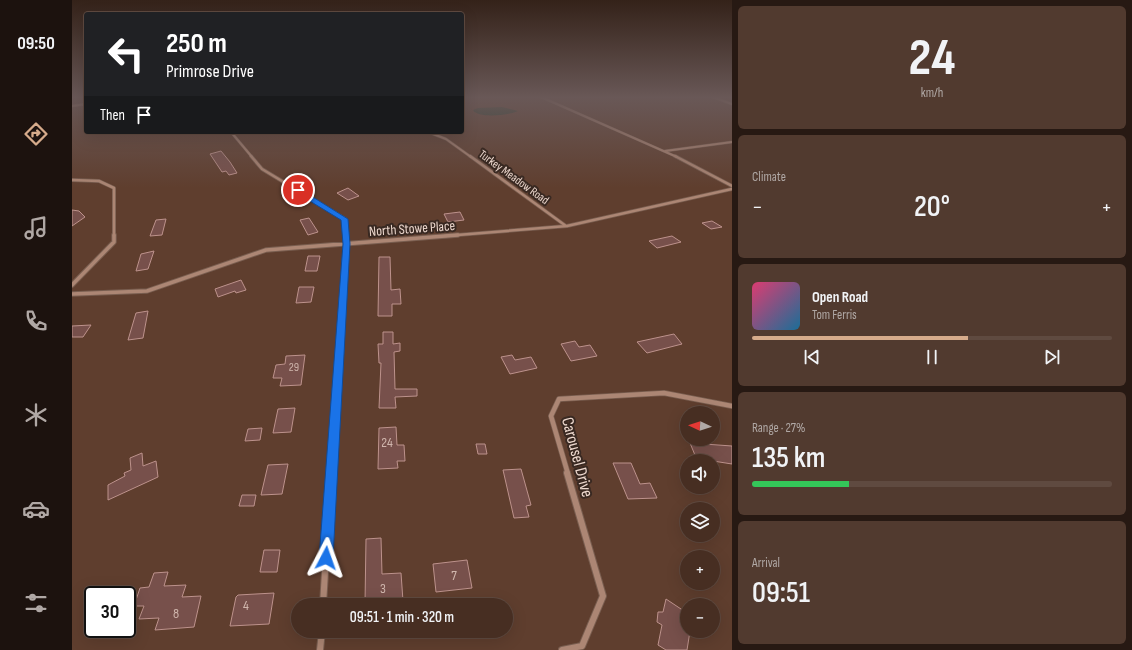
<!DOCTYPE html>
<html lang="en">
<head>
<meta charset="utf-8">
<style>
  :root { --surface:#472e22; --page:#513a2f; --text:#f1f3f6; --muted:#b0a8a5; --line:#5f4a40; --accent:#d6ab8b }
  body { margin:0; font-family:"Sofia Sans Condensed",sans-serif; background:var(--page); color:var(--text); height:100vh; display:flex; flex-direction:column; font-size:15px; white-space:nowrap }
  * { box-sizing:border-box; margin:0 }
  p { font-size:13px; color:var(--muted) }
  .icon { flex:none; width:22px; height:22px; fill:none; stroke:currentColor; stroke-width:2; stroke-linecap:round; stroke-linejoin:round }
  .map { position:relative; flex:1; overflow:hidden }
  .drawer { display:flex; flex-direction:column; gap:6px; padding:6px; background:#271913; width:400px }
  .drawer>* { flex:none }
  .banner { position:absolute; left:12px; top:12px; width:380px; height:122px; border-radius:4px; box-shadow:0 4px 16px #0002,0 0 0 1px var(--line); background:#202124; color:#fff; overflow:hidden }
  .needle { width:26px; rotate:274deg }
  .controls { position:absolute; left:608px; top:406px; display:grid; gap:8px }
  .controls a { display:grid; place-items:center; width:40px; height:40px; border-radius:50%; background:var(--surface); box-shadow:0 4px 16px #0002,0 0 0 1px var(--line); font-size:20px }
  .speed { position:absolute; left:12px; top:586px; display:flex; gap:8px; font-size:20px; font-weight:700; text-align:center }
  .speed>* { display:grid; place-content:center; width:52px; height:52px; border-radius:50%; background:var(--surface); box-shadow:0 4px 16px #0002,0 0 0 1px var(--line); line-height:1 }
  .speed .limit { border:2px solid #111; border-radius:6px; background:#fff; color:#111 }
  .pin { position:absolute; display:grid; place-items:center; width:34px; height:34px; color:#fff; margin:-17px; border:2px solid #fff; border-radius:50%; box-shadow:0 1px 4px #0007 }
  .me { position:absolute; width:44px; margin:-22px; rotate:4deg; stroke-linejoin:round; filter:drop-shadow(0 0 3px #0008) }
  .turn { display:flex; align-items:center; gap:14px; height:84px; padding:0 16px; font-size:18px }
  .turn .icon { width:52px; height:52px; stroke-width:2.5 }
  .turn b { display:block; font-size:28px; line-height:34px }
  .then { display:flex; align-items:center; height:38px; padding:0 16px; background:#0003; gap:8px; font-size:15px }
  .big { font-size:30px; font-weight:600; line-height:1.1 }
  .drawer .widget { flex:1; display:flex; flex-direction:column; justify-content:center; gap:6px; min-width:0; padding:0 14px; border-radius:6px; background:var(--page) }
  .drawer .dial { align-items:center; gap:0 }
  .dial b { font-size:52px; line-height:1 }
  .song { display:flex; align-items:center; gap:12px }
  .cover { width:48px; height:48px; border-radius:6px; background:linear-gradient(135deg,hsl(340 70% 55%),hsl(200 70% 35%)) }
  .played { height:4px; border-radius:2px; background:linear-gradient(90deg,var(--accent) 60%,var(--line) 60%) }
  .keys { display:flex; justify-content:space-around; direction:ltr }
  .heat { display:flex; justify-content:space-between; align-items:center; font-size:22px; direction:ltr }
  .charge { height:6px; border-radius:3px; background:linear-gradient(90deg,#34c759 27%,var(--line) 0) }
  .trip { position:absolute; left:219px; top:598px; width:222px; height:40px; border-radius:20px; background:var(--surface); box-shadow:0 4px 16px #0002,0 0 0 1px var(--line); font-weight:600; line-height:40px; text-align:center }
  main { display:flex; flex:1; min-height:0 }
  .dock { display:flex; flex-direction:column; width:72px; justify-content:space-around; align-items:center; background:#1c120e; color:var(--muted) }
  .dock .icon { width:28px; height:28px }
  .dock .on { color:var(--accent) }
  .dock b { font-size:18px; color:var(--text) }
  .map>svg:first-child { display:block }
</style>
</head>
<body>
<main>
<nav class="dock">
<b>09:50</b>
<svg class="icon on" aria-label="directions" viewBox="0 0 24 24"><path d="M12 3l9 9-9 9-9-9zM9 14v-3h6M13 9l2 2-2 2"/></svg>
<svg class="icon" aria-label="music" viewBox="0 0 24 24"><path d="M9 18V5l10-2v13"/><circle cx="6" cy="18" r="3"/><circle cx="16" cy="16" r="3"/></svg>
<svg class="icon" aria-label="phone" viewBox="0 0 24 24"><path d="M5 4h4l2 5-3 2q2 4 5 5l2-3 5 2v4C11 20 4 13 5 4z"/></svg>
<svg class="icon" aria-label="climate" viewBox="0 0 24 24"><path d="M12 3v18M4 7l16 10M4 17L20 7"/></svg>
<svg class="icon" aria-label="car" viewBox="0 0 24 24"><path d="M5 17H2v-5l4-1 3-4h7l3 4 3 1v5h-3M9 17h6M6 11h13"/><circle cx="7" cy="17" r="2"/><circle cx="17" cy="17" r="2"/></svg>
<svg class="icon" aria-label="filters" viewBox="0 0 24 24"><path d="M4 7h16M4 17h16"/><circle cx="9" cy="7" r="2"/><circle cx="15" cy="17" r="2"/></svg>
</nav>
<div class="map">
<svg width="660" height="650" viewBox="0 0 660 650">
  <rect width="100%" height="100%" fill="#5f3e2e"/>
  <path fill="#11392b" d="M 430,107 L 446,111 C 438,115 406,119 401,110 L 406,108 Z"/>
  <path fill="#77504b" stroke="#bd928c" d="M 149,151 L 158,162 L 165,173 L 157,175 L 154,171 L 150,172 L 138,154 Z
    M 276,188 L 287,196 L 276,200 L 265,193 Z
    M 0,210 L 7,211 L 13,217 L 0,226 Z
    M 388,212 L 392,220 L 376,222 L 372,214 Z
    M 237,218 L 246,232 L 236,235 L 228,220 Z
    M 94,219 L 90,235 L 78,236 L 84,220 Z
    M 640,221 L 650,227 L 639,229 L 630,223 Z
    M 600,236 L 609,242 L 585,248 L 577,241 Z
    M 82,251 L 76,269 L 64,271 L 69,254 Z
    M 236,256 L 248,256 L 245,271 L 233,271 Z
    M 307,257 L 318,257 L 319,290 L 328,289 L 329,304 L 320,304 L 320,316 L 306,316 Z
    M 169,280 L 174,290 L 164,293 L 163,291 L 146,297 L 143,289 Z
    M 227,287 L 242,287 L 239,302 L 224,303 Z
    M 76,311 L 71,338 L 56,340 L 64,313 Z
    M 19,325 L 11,337 L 0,337 L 0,326 Z
    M 311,332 L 321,332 L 321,344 L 328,343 L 328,351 L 322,352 L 323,389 L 345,389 L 345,396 L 323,397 L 324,408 L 307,408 L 309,363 L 307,363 L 306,344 L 311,344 Z
    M 602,334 L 610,344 L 575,353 L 565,342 Z
    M 503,341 L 507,347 L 518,345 L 525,356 L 499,361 L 489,344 Z
    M 233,355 L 229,385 L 208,386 L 210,378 L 201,378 L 204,365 L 213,364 L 214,356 Z
    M 440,355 L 443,360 L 459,357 L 465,368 L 438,374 L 429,357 Z
    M 223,408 L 219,432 L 201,433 L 206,409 Z
    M 324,427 L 325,445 L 332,445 L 333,461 L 325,461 L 326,468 L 306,469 L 307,428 Z
    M 190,428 L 188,440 L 173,441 L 176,429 Z
    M 618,443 L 660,446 L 660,464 L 641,461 L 627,461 L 625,460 Z
    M 404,444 L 413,444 L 415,454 L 406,454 Z
    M 70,453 L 71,466 L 84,461 L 86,477 L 36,500 L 36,485 L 53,476 L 52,473 L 59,470 L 58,458 Z
    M 541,463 L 559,463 L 568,484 L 578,483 L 585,498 L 556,499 Z
    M 216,464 L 210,494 L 189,495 L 196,465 Z
    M 449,469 L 459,505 L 454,506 L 457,517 L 442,518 L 431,470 Z
    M 170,495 L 184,495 L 182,506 L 167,506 Z
    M 309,538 L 310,574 L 329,573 L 331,601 L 293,603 L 294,539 Z
    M 192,550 L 208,550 L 205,572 L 188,572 Z
    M 395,560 L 400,588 L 364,592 L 361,564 Z
    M 96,572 L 92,586 L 114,585 L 110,597 L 129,596 L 122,627 L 83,630 L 87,618 L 67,619 L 72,606 L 62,606 L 68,588 L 77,587 L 82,573 Z
    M 202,593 L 197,624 L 158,626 L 164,597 L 166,595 Z
    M 594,599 L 615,613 L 615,631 L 618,631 L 615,650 L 594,650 L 586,645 L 590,625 L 585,622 L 586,612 L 591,612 Z"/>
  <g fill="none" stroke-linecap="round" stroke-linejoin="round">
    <g stroke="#795e50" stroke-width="3">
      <path id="street-far4" d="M 469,97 L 605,157
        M 641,97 L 660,104
        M 0,106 L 14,104
        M 159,132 L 180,157
        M 356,132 L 374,139 L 399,157
        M 593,151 L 660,142"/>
    </g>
    <g stroke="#795e50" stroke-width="4">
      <path id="street-far3" d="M 179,156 L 190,169 L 273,219 L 274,236
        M 398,156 L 494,226
        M 603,156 L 660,186
        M 0,180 L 27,181 L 42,188 L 42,236
        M 373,236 L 495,226 L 660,189"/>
    </g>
    <g stroke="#795e50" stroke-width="5.5">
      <path id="street-far2" d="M 0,285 L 42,242 L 42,235
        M 0,294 L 75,291 L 194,250 L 386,235
        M 268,339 L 274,235"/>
    </g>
    <g stroke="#795e50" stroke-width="6">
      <path id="street-far1" d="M 259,474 L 268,338
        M 496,474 L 479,416 L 487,399 L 592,393 L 660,406"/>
    </g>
    <g stroke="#795e50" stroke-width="8">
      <path id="street" d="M 251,605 L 259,473
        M 248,650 L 250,631
        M 490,650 L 510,646 L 531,596 L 495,473"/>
    </g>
    <use href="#street-far4" stroke="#ac8674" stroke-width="2"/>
    <use href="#street-far3" stroke="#ac8674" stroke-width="2.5"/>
    <use href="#street-far2" stroke="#ac8674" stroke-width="3.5"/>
    <use href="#street-far1" stroke="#ac8674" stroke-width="4.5"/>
    <use href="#street" stroke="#ac8674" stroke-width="6"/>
  </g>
  <linearGradient id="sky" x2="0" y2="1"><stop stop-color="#342219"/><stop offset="0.52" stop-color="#695857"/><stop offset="1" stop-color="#695857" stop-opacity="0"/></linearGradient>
  <rect width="660" height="188" fill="url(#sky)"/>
  <path fill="#1a73e8" stroke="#114b97" d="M 223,189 L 228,189 L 276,219 L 278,244 L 261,558 L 259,563 L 254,565 L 249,563 L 247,558 L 271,244 L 269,220 L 223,192 Z"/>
  <g text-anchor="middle" stroke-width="4" stroke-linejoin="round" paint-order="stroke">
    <g font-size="12" fill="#edd8ce" stroke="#392922">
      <text transform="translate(442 177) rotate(36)" y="4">Turkey Meadow Road</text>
    </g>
    <g font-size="12" fill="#d0b6ad">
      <text x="222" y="371">29</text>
    </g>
    <g font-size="14" fill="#edd8ce" stroke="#392922">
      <text transform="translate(340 228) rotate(-4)" y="5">North Stowe Place</text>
    </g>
    <g font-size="14" fill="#d0b6ad">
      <text x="315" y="447">24</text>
      <text x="382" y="580">7</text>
      <text x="311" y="593">3</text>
      <text x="174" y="610">4</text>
      <text x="104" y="618">8</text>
    </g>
    <g font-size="17" fill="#edd8ce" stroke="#392922">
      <text transform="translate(506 457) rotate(75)" y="6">Carousel Drive</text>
    </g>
  </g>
</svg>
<div class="controls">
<a><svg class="needle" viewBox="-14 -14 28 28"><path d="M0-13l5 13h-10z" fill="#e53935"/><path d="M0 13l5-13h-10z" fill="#b0a8a5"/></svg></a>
<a><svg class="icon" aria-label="sound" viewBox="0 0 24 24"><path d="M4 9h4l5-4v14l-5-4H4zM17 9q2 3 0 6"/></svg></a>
<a><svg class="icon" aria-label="layers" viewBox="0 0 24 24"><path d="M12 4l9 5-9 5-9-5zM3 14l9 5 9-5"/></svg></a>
<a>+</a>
<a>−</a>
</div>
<div class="speed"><div class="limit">30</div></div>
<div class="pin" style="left:226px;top:190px;background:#d93025"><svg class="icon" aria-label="arrive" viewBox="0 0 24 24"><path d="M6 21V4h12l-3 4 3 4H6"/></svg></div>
<svg class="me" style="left:254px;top:558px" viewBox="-20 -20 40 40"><path d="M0-17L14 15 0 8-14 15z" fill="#1a73e8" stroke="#fff" stroke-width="4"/></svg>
<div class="trip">09:51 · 1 min · 320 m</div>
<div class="banner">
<div class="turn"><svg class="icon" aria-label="left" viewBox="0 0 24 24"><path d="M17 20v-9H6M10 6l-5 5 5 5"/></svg><div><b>250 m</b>Primrose Drive</div></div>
<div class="then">Then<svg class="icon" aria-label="arrive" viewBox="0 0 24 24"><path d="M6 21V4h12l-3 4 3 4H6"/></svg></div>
</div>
</div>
<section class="drawer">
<div class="widget dial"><b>24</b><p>km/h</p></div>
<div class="widget"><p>Climate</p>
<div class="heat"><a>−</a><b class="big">20°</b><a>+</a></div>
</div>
<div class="widget">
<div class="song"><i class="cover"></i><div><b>Open Road</b><p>Tom Ferris</p></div></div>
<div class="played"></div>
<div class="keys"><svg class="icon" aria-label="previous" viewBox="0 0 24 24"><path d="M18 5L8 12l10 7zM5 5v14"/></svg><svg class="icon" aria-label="pause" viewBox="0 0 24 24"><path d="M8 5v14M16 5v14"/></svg><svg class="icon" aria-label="next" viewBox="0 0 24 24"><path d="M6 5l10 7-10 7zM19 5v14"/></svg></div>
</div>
<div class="widget"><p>Range · 27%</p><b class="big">135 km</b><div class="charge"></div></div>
<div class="widget"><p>Arrival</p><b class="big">09:51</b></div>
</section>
</main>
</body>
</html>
